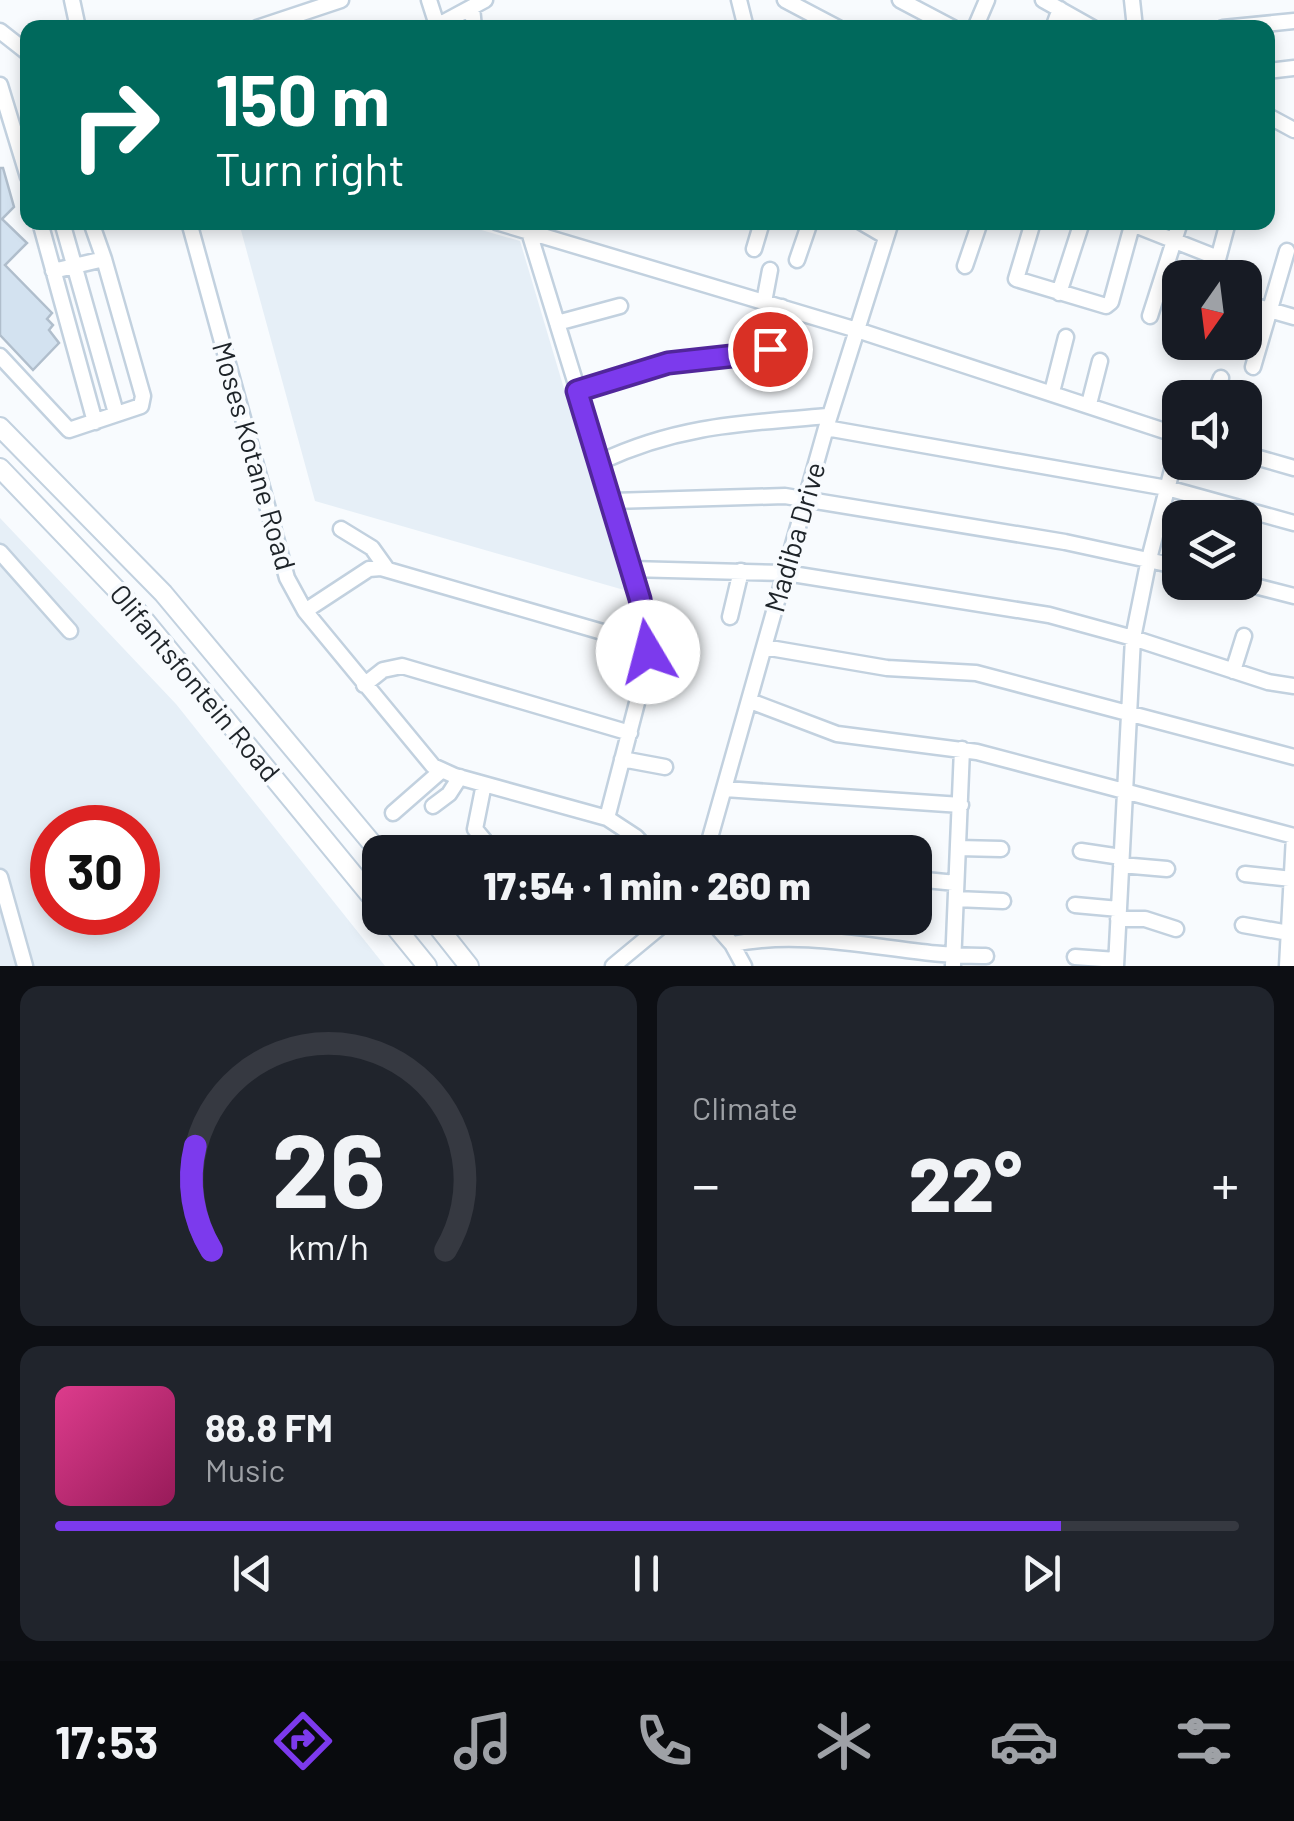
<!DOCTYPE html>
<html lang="en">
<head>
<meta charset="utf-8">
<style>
  :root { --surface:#171b24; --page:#20242c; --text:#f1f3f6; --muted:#9ea1a6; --line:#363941; --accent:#7c3aed }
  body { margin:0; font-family:Barlow,sans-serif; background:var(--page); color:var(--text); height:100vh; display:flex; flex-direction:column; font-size:38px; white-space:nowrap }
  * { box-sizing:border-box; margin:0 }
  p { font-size:32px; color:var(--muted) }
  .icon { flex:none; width:55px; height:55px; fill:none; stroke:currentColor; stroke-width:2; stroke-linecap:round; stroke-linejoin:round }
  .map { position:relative; height:966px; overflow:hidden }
  .details { display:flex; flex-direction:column; gap:20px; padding:20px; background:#0d0f14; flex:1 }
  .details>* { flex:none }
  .top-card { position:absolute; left:20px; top:20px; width:1255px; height:210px; border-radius:20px; box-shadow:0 5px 15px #0003; background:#00695c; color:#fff; overflow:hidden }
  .needle { width:65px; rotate:194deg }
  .controls { position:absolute; left:1162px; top:260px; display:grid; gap:20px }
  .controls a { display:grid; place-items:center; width:100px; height:100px; border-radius:20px; background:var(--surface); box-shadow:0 5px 15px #0003; font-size:50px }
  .speed { position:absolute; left:30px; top:805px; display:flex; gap:20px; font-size:50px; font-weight:700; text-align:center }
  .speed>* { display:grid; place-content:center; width:130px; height:130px; border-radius:50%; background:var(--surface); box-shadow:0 5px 15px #0003; line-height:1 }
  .speed .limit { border:15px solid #d22; background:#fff; color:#111 }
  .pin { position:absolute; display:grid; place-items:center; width:85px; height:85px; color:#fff; margin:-42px; border:5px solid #fff; border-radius:50%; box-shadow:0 2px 10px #0007 }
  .me { position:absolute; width:110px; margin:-55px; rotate:352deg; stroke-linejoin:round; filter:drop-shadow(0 0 8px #0008) }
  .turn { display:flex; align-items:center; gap:35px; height:210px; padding:0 30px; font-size:45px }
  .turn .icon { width:130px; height:130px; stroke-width:2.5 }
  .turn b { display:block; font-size:70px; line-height:85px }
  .big { font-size:75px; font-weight:800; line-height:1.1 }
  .details .widget { flex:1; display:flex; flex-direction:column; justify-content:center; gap:15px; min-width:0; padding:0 35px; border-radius:20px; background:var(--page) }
  .details .dial { align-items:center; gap:0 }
  .dial svg { height:260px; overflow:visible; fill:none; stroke:var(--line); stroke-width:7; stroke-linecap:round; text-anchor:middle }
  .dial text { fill:var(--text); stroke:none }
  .song { display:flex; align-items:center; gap:30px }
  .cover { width:120px; height:120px; border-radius:15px; background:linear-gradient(135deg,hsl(330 70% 55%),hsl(330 70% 35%)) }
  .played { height:10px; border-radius:5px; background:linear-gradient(90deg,var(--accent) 85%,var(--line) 85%) }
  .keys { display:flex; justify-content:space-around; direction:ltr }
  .heat { display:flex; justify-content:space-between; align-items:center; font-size:55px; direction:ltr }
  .details .tiles { flex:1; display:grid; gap:20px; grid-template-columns:1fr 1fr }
  .widget:last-child { grid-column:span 2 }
  .trip { position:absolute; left:362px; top:835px; width:570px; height:100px; border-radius:20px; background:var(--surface); box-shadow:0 5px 15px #0003; font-weight:800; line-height:100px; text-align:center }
  .dock { display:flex; height:160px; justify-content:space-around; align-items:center; background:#090b0e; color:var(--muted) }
  .dock .icon { width:70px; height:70px }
  .dock .current { color:var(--accent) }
  .dock b { font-size:45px; color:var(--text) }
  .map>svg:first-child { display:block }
</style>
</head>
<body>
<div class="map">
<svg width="1294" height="966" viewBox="0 0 1294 966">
  <rect width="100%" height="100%" fill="#f8fbfe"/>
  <path fill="#e6eff7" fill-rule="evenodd" d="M 239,223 L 457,223 L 520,241 L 624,590 L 315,501 Z
    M 0,518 L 176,704 L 385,966 L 0,966 ZM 52,828 L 138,828 L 138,912 L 52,912 Z"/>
  <path fill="#d3e2f0" stroke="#b0becc" stroke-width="2.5" d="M 0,168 L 3,168 L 14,207 L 2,219 L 27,243 L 5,265 L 52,313 L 47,319 L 53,325 L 49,330 L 59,343 L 33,370 L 0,335 Z"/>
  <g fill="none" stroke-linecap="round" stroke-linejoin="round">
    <g stroke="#c2d1df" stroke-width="19">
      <path id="minor" d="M 72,0 L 78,28
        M 429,0 L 437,25
        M 739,0 L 746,28
        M 785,0 L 838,28
        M 900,0 L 953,28
        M 1043,0 L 1093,28
        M 1132,0 L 1135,28
        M 472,7 L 474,28
        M 257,28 L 341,0
        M 433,28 L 485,0
        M 975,28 L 987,0
        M 1053,28 L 1060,9
        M 1223,28 L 1294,21
        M 0,31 L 28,53
        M 1268,71 L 1294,68
        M 0,85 L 28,177
        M 1268,116 L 1294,130
        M 40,222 L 95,422
        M 62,222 L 116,413
        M 91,222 L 104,259
        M 189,222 L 287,578 L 305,611 L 433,766 L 455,776 L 607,818 L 636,837 L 650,852
        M 496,222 L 857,330 L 1180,436
        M 861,222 L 885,236
        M 1033,222 L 1016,279 L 1106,306 L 1111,302 L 1133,222
        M 1127,222 L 1218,258
        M 529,232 L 612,501 L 647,635 L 645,672 L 607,818
        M 754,249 L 762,222
        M 797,260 L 810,222
        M 965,266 L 980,222
        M 1213,278 L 1228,222
        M 1059,293 L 1082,222
        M 764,302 L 770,270
        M 1245,303 L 1294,317
        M 1150,316 L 1180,222
        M 557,323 L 620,306
        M 1195,349 L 1196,342
        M 0,356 L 69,430 L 141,406 L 143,396 L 104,259 L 53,271
        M 1253,367 L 1287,251
        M 577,391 L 668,363 L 759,353 C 780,345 779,327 782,307
        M 1052,392 L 1066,337
        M 1213,398 L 1221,378
        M 1089,404 L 1100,361
        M 826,428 L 1167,488 L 1294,523
        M 1245,454 L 1294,468
        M 600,462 C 678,425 745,423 829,416
        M 612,501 L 785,496 L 1065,542 L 1180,567
        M 341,529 L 372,548 L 387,569
        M 0,552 L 70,631
        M 630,569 L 786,573 L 1049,615 L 1133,638 L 1268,682 L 1294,686
        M 1239,582 L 1294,596
        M 305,611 L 369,569 L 381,568 L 606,633 L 647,635
        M 730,617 L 741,571
        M 764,647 L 887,668 L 976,673 L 1294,757
        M 1233,671 L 1244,636
        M 364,685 L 383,670 L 402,666 L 630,733
        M 750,701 L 837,734 L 977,752 L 1294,836
        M 622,759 L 665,767
        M 484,784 L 475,829 L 494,852
        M 725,789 L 961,805
        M 433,806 L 449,794 L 460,777
        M 393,813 L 441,771
        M 958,848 L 1001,849
        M 1081,851 L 1121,857
        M 706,852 L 826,428 L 891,222
        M 1121,865 L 1167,869
        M 1245,874 L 1292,879
        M 0,877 L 25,966
        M 915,879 L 956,883
        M 956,899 L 1003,901
        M 1075,905 L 1119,909
        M 709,918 L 732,944 L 744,966
        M 1118,919 L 1145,919 L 1176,929
        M 1243,925 L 1289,933
        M 732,944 C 817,927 902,957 986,956
        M 1075,957 L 1116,960
        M 953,965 L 962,749
        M 613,966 L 671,918
        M 1116,966 L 1133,638 L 1149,559 L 1180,439
        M 1287,966 L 1294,836"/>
    </g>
    <g stroke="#c2d1df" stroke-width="22">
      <path id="major" d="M 0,427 L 163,593 L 380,853
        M 0,468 L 136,610 L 380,907
        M 388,918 L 427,966
        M 431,918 L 469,966"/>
    </g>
    <use href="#minor" stroke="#fff" stroke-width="14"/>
    <use href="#major" stroke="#fff" stroke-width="18"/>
  </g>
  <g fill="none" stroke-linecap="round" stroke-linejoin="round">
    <g stroke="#51269a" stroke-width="25">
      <path id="route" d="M 648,652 L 640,599 L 577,391 L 668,363 L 759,353 L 770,349"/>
    </g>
    <use href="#route" stroke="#7c3aed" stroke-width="18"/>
  </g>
  <g text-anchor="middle" stroke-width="8" stroke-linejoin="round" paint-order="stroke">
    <g font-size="28" fill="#1e2429" stroke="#f8fbfe">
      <text transform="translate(254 456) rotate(74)" y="10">Moses Kotane Road</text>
      <text transform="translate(795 537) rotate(-74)" y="10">Madiba Drive</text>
      <text transform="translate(195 683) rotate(50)" y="10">Olifantsfontein Road</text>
    </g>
  </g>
</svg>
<div class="controls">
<a><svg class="needle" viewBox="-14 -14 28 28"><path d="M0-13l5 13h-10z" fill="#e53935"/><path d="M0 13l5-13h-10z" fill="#9ea1a6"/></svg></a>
<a><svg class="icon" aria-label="sound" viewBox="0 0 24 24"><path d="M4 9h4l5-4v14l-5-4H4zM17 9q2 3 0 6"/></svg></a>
<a><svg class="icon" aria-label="layers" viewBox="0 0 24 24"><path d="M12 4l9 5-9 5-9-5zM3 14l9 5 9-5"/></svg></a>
</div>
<div class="speed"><div class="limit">30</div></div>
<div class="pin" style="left:770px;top:349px;background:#d93025"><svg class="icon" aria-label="arrive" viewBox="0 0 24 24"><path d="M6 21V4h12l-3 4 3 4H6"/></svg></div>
<svg class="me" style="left:648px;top:652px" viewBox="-20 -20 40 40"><circle r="19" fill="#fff"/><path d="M0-13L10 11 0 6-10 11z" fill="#7c3aed"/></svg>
<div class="trip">17:54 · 1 min · 260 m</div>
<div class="top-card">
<div class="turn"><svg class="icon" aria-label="right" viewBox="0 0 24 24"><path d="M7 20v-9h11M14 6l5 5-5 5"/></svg><div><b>150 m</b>Turn right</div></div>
</div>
</div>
<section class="details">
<div class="tiles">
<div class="widget dial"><svg viewBox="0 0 100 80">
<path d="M14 69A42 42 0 1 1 86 69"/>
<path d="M14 69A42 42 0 0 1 9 37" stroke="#7c3aed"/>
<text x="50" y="56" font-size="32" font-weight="700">26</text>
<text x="50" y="72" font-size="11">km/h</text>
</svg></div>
<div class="widget"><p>Climate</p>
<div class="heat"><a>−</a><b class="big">22°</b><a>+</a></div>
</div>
<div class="widget">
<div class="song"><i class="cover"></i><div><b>88.8 FM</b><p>Music</p></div></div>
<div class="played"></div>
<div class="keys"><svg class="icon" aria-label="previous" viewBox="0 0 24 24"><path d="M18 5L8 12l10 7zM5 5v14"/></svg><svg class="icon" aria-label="pause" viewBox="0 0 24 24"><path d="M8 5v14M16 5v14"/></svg><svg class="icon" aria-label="next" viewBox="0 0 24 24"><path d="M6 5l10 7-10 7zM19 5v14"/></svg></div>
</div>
</div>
</section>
<nav class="dock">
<b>17:53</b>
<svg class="icon current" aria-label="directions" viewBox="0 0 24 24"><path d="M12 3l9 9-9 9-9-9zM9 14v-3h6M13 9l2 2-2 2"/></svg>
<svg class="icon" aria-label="music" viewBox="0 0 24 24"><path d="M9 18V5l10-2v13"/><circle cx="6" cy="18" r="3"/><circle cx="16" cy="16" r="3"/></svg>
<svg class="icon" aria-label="phone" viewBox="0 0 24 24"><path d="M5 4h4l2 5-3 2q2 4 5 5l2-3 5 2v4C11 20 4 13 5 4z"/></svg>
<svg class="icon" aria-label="climate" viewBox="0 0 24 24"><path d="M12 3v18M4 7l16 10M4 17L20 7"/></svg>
<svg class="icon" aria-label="car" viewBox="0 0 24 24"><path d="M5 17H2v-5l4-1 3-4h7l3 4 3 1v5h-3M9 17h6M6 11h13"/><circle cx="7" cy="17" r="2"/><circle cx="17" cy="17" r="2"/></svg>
<svg class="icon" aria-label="filters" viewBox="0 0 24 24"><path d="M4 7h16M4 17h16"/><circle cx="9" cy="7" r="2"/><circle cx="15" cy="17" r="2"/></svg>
</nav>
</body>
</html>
